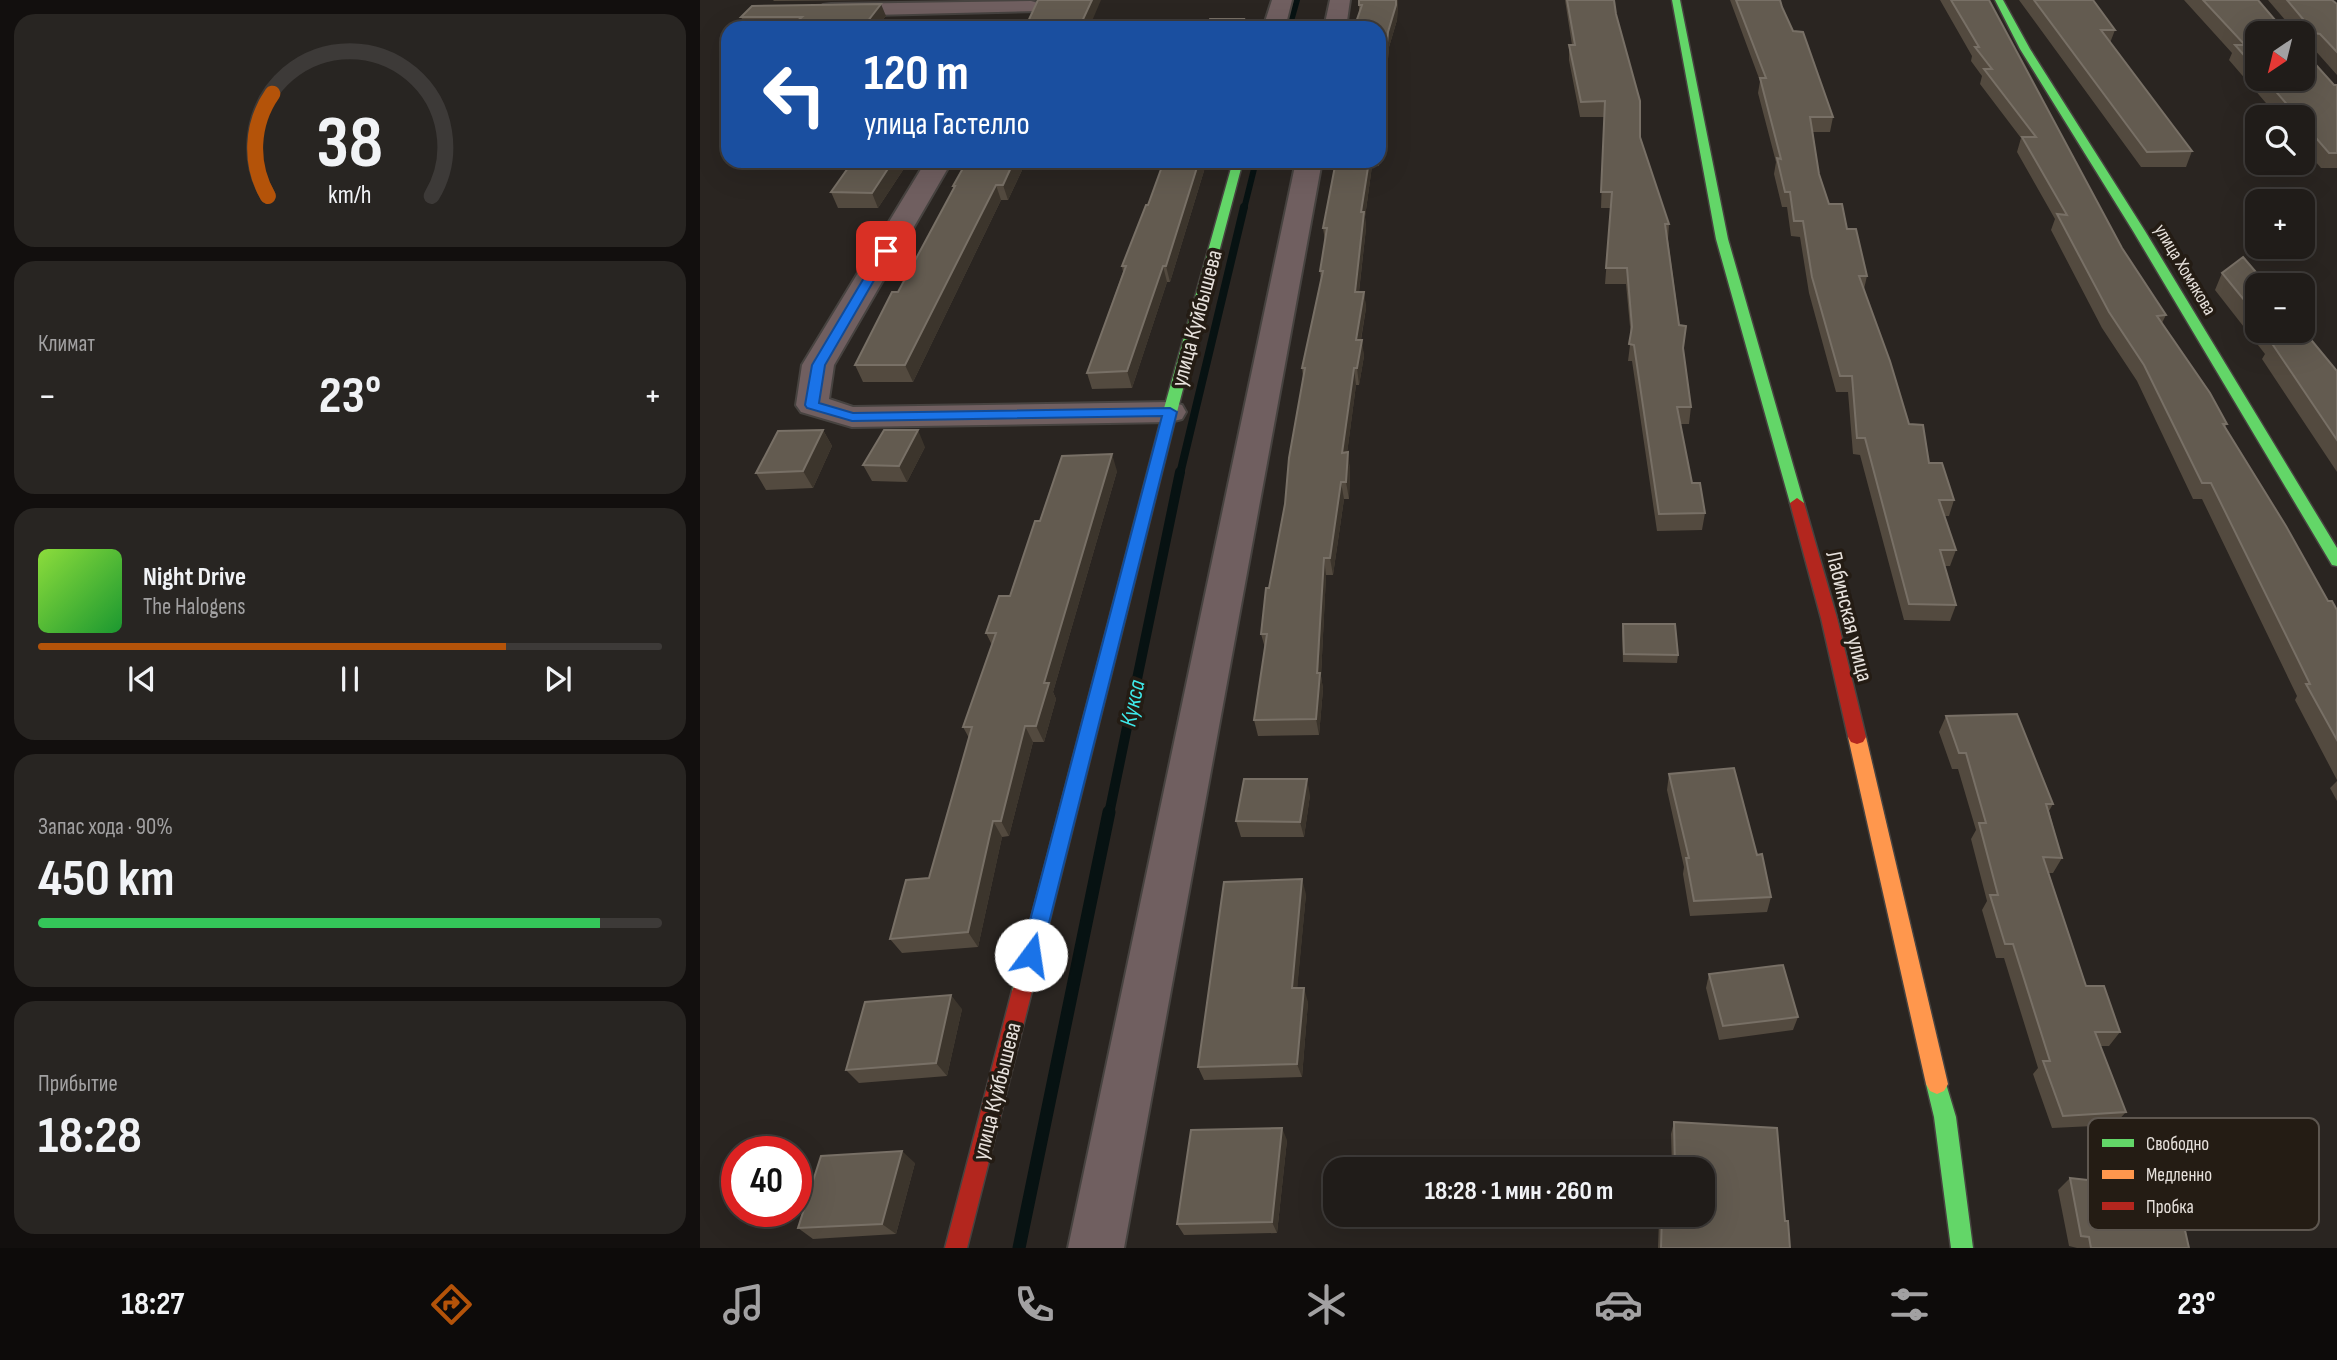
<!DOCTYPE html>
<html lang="ru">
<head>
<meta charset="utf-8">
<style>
  :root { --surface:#201c19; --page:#282522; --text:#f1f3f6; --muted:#a2a1a2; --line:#3d3a38; --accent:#b45309 }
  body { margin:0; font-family:"Sofia Sans Condensed",sans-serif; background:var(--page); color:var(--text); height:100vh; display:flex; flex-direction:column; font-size:26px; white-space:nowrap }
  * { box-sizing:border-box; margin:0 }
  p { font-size:23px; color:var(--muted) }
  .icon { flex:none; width:38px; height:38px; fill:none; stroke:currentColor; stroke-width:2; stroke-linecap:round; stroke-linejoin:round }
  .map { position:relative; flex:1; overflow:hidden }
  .panel { display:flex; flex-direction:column; gap:14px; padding:14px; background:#120f0e; width:700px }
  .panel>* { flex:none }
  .banner { position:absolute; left:21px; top:21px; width:665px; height:147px; border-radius:21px; box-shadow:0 7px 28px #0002,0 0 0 2px var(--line); background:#1a4fa0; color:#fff; overflow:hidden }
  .needle { width:46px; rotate:215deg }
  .controls { position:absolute; left:1545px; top:21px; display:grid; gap:14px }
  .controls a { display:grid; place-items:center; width:70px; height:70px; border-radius:14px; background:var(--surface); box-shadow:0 7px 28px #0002,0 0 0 2px var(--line); font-size:35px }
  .speed { position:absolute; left:21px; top:1136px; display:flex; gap:14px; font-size:35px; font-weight:700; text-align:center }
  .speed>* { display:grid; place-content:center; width:91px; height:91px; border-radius:50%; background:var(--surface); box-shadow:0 7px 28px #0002,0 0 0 2px var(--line); line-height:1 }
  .speed .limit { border:10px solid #d22; background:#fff; color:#111 }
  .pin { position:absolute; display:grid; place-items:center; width:60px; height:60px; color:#fff; margin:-30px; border-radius:14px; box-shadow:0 4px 10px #0006 }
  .me { position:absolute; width:77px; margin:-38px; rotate:14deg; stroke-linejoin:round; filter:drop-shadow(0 0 5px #0008) }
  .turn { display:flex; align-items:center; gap:24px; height:147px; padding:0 28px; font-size:32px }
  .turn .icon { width:91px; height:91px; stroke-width:2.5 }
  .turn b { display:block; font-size:49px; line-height:60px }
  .big { font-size:52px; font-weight:700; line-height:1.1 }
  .panel .card { flex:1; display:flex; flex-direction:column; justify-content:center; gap:10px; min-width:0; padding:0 24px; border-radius:21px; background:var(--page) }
  .panel .dial { align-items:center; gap:0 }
  .dial svg { height:182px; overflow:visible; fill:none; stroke:var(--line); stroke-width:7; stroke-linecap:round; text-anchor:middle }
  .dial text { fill:var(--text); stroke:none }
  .song { display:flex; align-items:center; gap:21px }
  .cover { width:84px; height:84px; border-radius:10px; background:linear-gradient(135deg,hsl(90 70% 55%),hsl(130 70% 35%)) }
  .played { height:7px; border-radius:4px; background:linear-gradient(90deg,var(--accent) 75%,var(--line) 75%) }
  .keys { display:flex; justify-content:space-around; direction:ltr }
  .heat { display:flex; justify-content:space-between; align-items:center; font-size:38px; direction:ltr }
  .charge { height:10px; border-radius:5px; background:linear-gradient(90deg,#34c759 90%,var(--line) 0) }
  .trip { position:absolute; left:623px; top:1157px; width:392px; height:70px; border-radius:21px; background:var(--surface); box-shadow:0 7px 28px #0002,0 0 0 2px var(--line); font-weight:700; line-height:70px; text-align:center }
  .menu { display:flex; height:112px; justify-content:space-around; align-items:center; background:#0d0b0a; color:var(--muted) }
  .menu .icon { width:49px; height:49px }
  .menu .on { color:var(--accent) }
  .menu b { font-size:32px; color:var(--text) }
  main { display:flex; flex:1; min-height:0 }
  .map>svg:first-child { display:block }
</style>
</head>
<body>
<main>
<section class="panel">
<div class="card dial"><svg viewBox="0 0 100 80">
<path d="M14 69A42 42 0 1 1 86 69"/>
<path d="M14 69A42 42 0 0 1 16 24" stroke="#b45309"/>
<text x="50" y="56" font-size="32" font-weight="700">38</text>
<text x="50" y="72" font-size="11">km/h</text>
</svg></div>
<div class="card"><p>Климат</p>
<div class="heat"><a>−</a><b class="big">23°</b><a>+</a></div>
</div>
<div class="card">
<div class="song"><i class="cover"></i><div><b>Night Drive</b><p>The Halogens</p></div></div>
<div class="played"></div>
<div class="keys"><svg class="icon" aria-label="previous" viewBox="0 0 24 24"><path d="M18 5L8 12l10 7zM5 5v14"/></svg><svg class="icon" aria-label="pause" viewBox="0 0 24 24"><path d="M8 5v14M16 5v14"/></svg><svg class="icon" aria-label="next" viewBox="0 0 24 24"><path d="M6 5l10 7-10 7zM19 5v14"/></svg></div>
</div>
<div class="card"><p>Запас хода · 90%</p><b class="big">450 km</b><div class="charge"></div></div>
<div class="card"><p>Прибытие</p><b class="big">18:28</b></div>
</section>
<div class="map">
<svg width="1637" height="1248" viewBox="0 0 1637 1248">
  <rect width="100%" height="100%" fill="#2a2521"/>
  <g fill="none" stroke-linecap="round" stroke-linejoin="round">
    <path stroke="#071212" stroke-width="6" d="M 589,28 L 597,0
      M 544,209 L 556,161"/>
    <path stroke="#071212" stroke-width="8" d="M 480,474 L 544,207"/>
    <path stroke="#071212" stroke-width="10" d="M 409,814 L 480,472"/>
    <path stroke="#071212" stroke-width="13" d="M 319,1248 L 409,812"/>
    <g stroke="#474340" stroke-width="4">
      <path id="street" d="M 572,0 L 592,0 L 585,28 L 563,28 Z
        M 630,0 L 650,0 L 646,28 L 624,28 Z
        M 331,1 L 338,3 L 342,7 L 338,11 L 131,16 L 123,15 L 120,10 L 123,5 L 131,4 Z
        M 226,161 L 252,161 L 134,365 L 129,399 L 153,407 L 470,402 L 482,405 L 486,412 L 482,419 L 470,422 L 152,427 L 101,412 L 96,405 L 102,365 Z
        M 596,161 L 622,161 L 424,1248 L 368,1248 Z"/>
    </g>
    <g stroke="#474340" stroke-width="3">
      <path id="fast" d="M 972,0 L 980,0 L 1028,239 L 1104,503 L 1097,508 L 1090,503 L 1016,239 Z
        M 1295,0 L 1303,0 L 1330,49 L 1445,231 L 1637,548 L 1637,566 L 1632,565 L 1433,231 L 1320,49 Z
        M 533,161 L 543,161 L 477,412 L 332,991 L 329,998 L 322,1000 L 315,998 L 312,991 L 463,412 Z
        M 1237,1074 L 1244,1077 L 1256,1117 L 1273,1248 L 1251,1248 L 1234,1117 L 1226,1084 L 1230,1077 Z"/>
    </g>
    <g stroke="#474340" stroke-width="3">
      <path id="slow" d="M 1157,730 L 1163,732 L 1166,737 L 1248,1084 L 1244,1091 L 1237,1094 L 1230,1091 L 1226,1084 L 1148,737 L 1151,732 Z"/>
    </g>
    <g stroke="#474340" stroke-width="3">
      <path id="jam" d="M 1097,498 L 1104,503 L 1137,618 L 1166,737 L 1163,742 L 1157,744 L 1151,742 L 1148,737 L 1121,618 L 1090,503 Z
        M 322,982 L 329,984 L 332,991 L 267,1248 L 245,1248 L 312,991 L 315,984 Z"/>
    </g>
    <use href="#street" fill="#705f60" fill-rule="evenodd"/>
    <use href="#fast" fill="#63d668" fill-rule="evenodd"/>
    <use href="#slow" fill="#ff974d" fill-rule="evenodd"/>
    <use href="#jam" fill="#b3261e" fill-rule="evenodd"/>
  </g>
  <path fill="#534a3f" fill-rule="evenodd" d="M 73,0 L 185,0 L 74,1 Z
    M 659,0 L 698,0 L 697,20 L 689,47 L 679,166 L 672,166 L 665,217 L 666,228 L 659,292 L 664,292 L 666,308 L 661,340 L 664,356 L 659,385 L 656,385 L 647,453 L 650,469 L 649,499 L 644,499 L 633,575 L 626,575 L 621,676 L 623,689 L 619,735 L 558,736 L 554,720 L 565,648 L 561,634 L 585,504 L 603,377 L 602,368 L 621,281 L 620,271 L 625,241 L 623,228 L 636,161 L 679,161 L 659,12 Z
    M 865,0 L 914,0 L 916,14 L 940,137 L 969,224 L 968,240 L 991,407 L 989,424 L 980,424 L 992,483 L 1005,513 L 1002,530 L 957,531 L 932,361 L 928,361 L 931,337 L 926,284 L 905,284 L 911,208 L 901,208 L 904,117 L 880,117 L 869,60 L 869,45 L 872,45 Z
    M 1030,0 L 1080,0 L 1082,7 L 1133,117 L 1130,132 L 1113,132 L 1119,174 L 1129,204 L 1147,229 L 1167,276 L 1164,289 L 1209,424 L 1229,463 L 1254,500 L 1249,516 L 1245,516 L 1256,550 L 1250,566 L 1245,566 L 1256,605 L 1250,621 L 1204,620 L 1160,455 L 1153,454 L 1148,392 L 1136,392 L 1109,293 L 1100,237 L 1091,236 L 1087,207 L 1082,207 L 1074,174 L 1076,162 L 1058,93 L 1060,81 Z
    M 1240,0 L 1289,0 L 1422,248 L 1466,315 L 1462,323 L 1527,424 L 1525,427 L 1628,601 L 1637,610 L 1637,780 L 1595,700 L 1597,696 L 1502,499 L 1493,499 L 1437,381 L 1402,328 L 1351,230 L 1355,219 L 1317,152 L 1321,138 L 1280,84 L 1282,76 L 1271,61 L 1272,56 Z
    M 1319,0 L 1393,0 L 1415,30 L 1410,43 L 1492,151 L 1486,167 L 1441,167 Z
    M 1484,0 L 1558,0 L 1575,20 L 1586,21 L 1568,0 L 1632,0 L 1637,4 L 1637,75 L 1613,48 L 1608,47 L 1608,56 L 1634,85 L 1637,85 L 1637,168 L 1621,168 L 1603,147 L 1603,117 L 1578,117 L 1529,60 L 1532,53 ZM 1558,33 L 1603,79 L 1558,79 Z
    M 186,16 L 176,28 L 46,28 L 41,17 Z
    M 153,161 L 209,161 L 178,208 L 138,208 L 131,192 Z
    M 267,161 L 335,161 L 332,166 L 324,166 L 308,200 L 301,200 L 213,382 L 163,382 L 155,365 L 198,292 L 254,188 L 253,186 Z
    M 464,161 L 507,161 L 470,282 L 467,282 L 432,388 L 392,389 L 387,373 L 423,272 L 422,266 L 448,205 Z
    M 1522,273 L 1558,285 L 1558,331 L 1603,331 L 1637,371 L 1637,472 L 1562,359 L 1565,354 L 1515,290 Z
    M 123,430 L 132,446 L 113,488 L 66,490 L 56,473 Z
    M 225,447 L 207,482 L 172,481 L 163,465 Z
    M 417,471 L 353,692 L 356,699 L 344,742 L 333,742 L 309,836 L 302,837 L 278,947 L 202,953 L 190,939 L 229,878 L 269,738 L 263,727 L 292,645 L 286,633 L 310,596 L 340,521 Z
    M 923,624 L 978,655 L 977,663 L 923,662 L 922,632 Z
    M 1246,716 L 1353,804 L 1349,811 L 1362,858 L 1353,873 L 1348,873 L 1386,986 L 1420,1032 L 1409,1046 L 1400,1046 L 1426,1112 L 1414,1125 L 1352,1128 L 1333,1074 L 1338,1068 L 1304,958 L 1296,958 L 1282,910 L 1287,901 L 1271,839 L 1276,830 L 1258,769 L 1252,769 L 1239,732 Z
    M 969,774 L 1057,855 L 1071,897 L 1067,912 L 990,916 L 983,874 L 984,867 L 967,790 Z
    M 1637,781 L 1637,801 L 1630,788 Z
    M 610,795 L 604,837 L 541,837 L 536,821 Z
    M 606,894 L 597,988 L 608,1002 L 602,1077 L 504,1080 L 498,1067 Z
    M 1009,974 L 1098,1017 L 1093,1030 L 1019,1040 L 1006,988 Z
    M 262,1009 L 247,1076 L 159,1083 L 146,1070 Z
    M 974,1122 L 1085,1221 L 1090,1248 L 958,1248 L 959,1220 L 960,1214 L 1003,1214 L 1003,1169 L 972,1169 L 971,1134 Z
    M 587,1140 L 577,1233 L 484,1235 L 477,1224 Z
    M 215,1163 L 196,1234 L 113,1239 L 98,1228 Z
    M 1370,1178 L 1489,1248 L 1377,1248 L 1369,1246 L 1358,1190 Z"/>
  <path fill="#3c352c" d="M 392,0 L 401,0 L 389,28 L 379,28 Z
    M 696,0 L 698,0 L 697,20 L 689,47 L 679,166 L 679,131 L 688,32 Z
    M 181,4 L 186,16 L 176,28 L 169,28 L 167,22 Z
    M 193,161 L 209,161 L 178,208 L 172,193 Z
    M 314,161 L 322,161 L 324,166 L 308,200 L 303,185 Z
    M 499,161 L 507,161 L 470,282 L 466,266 Z
    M 669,161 L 672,161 L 672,166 L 665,217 L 666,228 L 657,308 L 655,292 L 661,212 Z
    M 296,185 L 301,200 L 213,382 L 205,365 Z
    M 463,266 L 467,282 L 432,388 L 427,371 Z
    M 664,292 L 666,308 L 658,356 L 656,340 Z
    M 662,340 L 664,356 L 659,385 L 657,368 Z
    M 654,368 L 656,385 L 645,469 L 642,453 Z
    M 123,430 L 132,446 L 113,488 L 103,471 Z
    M 218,430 L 225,447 L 207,482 L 199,466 Z
    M 648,452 L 650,469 L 649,499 L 646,482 Z
    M 412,454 L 417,471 L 353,692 L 356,699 L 344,742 L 336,726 L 344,683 Z
    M 641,482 L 644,499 L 633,575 L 630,558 Z
    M 624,558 L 626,575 L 621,676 L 623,689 L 619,735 L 616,719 Z
    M 325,726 L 333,742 L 309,836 L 301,821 Z
    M 607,779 L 610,795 L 604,837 L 600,822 Z
    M 293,821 L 302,837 L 278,947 L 268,932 Z
    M 602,879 L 606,894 L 596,1002 L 592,988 Z
    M 604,988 L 608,1002 L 602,1077 L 597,1064 Z
    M 251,995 L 262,1009 L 247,1076 L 236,1063 Z
    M 582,1128 L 587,1140 L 577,1233 L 572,1222 Z
    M 202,1151 L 215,1163 L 196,1234 L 182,1224 Z"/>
  <path fill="#635b50" stroke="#787066" stroke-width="2" d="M 338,0 L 392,0 L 379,28 L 325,28 Z
    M 659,0 L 696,0 L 696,5 L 688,32 L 679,131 L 679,28 L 654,28 L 662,5 L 659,5 Z
    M 867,0 L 914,0 L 916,14 L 940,101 L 940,137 L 969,224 L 965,224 L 979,325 L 986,326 L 983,348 L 991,407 L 977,407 L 992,483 L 1000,483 L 1005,513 L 959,514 L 934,345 L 929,344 L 932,327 L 927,268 L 906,268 L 912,192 L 901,192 L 905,101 L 881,102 L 869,45 L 875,45 Z
    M 1036,0 L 1080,0 L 1082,7 L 1093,31 L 1103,32 L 1133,117 L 1110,117 L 1119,174 L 1129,204 L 1142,204 L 1147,229 L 1156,229 L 1167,276 L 1159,276 L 1190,361 L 1209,424 L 1223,425 L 1229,463 L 1242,463 L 1254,500 L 1239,500 L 1256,550 L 1240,550 L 1256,605 L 1209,604 L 1165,438 L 1157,438 L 1152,376 L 1140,376 L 1112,277 L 1103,221 L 1094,221 L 1090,192 L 1085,192 L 1077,158 L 1081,159 L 1060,78 L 1066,78 Z
    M 1251,0 L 1289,0 L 1422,248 L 1466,315 L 1457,316 L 1510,393 L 1527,424 L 1523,424 L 1586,526 L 1628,601 L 1632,601 L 1637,610 L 1637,740 L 1606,684 L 1610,684 L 1511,483 L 1502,483 L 1444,365 L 1409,312 L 1357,214 L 1367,215 L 1322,137 L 1336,137 L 1284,69 L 1292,69 L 1275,47 L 1279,47 Z
    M 1334,0 L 1393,0 L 1415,30 L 1401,30 L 1492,151 L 1447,152 Z
    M 1503,0 L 1558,0 L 1575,20 L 1601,21 L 1603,19 L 1587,0 L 1632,0 L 1637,4 L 1637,52 L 1620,34 L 1608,32 L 1608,56 L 1634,85 L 1637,85 L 1637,153 L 1629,153 L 1603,123 L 1603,117 L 1598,117 L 1565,79 L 1603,79 L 1603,33 L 1558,33 L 1558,71 L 1535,45 L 1545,45 Z
    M 181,4 L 167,22 L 96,22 L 102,17 L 41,17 L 52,6 Z
    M 510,19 L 544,19 L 541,28 L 507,28 Z
    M 153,161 L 193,161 L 172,193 L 131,192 Z
    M 267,161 L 314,161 L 303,185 L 296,185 L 205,365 L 155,365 L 192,292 L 198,292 L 255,186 L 253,186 Z
    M 464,161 L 499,161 L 466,266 L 463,266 L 427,371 L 387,373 L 426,266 L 422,266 L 446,205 L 448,205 Z
    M 636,161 L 669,161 L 661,212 L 664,212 L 655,292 L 664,292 L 656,340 L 662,340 L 657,368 L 654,368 L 642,453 L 648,452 L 646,482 L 641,482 L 630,558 L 624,558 L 617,673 L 620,673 L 616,719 L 554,720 L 567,634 L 561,634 L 566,588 L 569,588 L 585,504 L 589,458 L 605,368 L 602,368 L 623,271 L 620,271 L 627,228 L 623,228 Z
    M 1543,257 L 1567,285 L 1558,285 L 1558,317 L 1522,273 Z
    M 1603,330 L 1637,371 L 1637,440 L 1571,342 L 1578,342 L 1569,331 L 1603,331 Z
    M 123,430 L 103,471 L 56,473 L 78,431 Z
    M 184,430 L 218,430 L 199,466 L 163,465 Z
    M 412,454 L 344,683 L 349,683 L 336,726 L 325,726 L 301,821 L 293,821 L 268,932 L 190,939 L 206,880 L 229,878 L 272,727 L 263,727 L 296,633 L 286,633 L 299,596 L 310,596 L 335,521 L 340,521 L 362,456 Z
    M 923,624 L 975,624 L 978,655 L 924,654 Z
    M 1317,714 L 1353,804 L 1346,804 L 1362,858 L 1343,857 L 1386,986 L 1404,986 L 1420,1032 L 1395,1032 L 1426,1112 L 1363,1116 L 1343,1061 L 1350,1061 L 1313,944 L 1305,944 L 1290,895 L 1298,895 L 1279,823 L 1286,823 L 1266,753 L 1259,753 L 1246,716 Z
    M 1034,768 L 1057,855 L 1062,854 L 1071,897 L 994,901 L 986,858 L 989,858 L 969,774 Z
    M 544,779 L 607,779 L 600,822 L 536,821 Z
    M 602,879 L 592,988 L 604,988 L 597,1064 L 498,1067 L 524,882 Z
    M 1083,965 L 1098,1017 L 1023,1026 L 1009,974 Z
    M 251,995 L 236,1063 L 146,1070 L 165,1002 Z
    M 974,1122 L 1077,1128 L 1085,1221 L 1088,1221 L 1090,1248 L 961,1248 L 962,1214 L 1003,1214 L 1003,1169 L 975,1169 Z
    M 582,1128 L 572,1222 L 477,1224 L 491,1130 Z
    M 202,1151 L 182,1224 L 98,1228 L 121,1156 Z
    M 1370,1178 L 1476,1190 L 1489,1248 L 1391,1248 L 1389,1237 L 1381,1236 Z"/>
  <path fill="#1a73e8" stroke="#114b97" stroke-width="2" d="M 186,248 L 191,251 L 125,365 L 119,403 L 153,413 L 470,408 L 477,412 L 341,955 L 338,962 L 331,964 L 324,962 L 321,955 L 462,416 L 152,421 L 107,408 L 105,405 L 112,365 L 180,251 Z"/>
  <g text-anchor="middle" stroke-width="7" stroke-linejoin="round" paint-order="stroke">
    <g font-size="19" fill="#e7e1dc" stroke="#241c14">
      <text transform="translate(1486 269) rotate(59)" y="7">улица Хомякова</text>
    </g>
    <g font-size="23" fill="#e7e1dc" stroke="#241c14">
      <text transform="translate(496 318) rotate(-75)" y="8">улица Куйбышева</text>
      <text transform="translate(1150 616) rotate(76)" y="8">Лабинская улица</text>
      <text transform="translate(296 1091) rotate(-76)" y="8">улица Куйбышева</text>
    </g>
    <g font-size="24" font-style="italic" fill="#3eeaeb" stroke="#241c14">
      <text transform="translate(432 703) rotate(-78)" y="8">Кукса</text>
    </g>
  </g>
  <rect x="1388" y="1118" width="231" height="112" rx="10" fill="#241c14" stroke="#5e5750" stroke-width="2"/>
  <rect x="1402" y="1139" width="32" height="8" fill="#63d668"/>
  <rect x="1402" y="1170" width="32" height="9" fill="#ff974d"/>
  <rect x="1402" y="1202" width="32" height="8" fill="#b3261e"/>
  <g font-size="19" fill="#e7e1dc">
    <text x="1446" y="1150">Свободно</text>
    <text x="1446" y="1181">Медленно</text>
    <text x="1446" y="1213">Пробка</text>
  </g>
</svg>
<div class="controls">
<a><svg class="needle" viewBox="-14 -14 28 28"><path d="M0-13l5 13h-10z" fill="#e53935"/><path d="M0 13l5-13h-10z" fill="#a2a1a2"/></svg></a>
<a><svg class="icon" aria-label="search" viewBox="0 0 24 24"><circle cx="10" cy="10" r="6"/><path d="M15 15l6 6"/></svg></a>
<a>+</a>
<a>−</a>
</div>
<div class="speed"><div class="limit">40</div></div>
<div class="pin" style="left:186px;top:251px;background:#d93025"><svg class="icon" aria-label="arrive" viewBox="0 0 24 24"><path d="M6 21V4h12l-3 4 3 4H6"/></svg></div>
<svg class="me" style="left:331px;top:955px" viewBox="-20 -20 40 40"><circle r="19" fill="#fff"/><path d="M0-13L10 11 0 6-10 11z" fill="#1a73e8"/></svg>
<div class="trip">18:28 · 1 мин · 260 m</div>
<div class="banner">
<div class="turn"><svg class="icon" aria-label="left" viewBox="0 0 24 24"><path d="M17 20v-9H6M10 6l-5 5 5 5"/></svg><div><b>120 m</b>улица Гастелло</div></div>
</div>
</div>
</main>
<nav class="menu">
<b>18:27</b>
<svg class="icon on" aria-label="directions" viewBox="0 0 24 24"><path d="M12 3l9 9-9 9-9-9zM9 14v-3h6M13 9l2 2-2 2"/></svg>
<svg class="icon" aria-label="music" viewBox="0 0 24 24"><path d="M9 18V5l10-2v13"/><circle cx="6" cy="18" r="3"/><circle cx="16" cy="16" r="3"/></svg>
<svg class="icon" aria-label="phone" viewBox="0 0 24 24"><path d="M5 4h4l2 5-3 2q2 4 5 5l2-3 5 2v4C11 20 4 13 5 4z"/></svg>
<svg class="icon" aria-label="climate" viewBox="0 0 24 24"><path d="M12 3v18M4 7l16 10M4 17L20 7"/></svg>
<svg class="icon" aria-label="car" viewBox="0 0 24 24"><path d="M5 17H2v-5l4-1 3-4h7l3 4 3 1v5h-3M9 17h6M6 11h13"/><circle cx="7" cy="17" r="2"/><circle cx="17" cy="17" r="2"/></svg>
<svg class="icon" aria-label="filters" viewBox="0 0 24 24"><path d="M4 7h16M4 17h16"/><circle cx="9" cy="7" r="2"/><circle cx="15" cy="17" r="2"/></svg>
<b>23°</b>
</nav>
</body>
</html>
